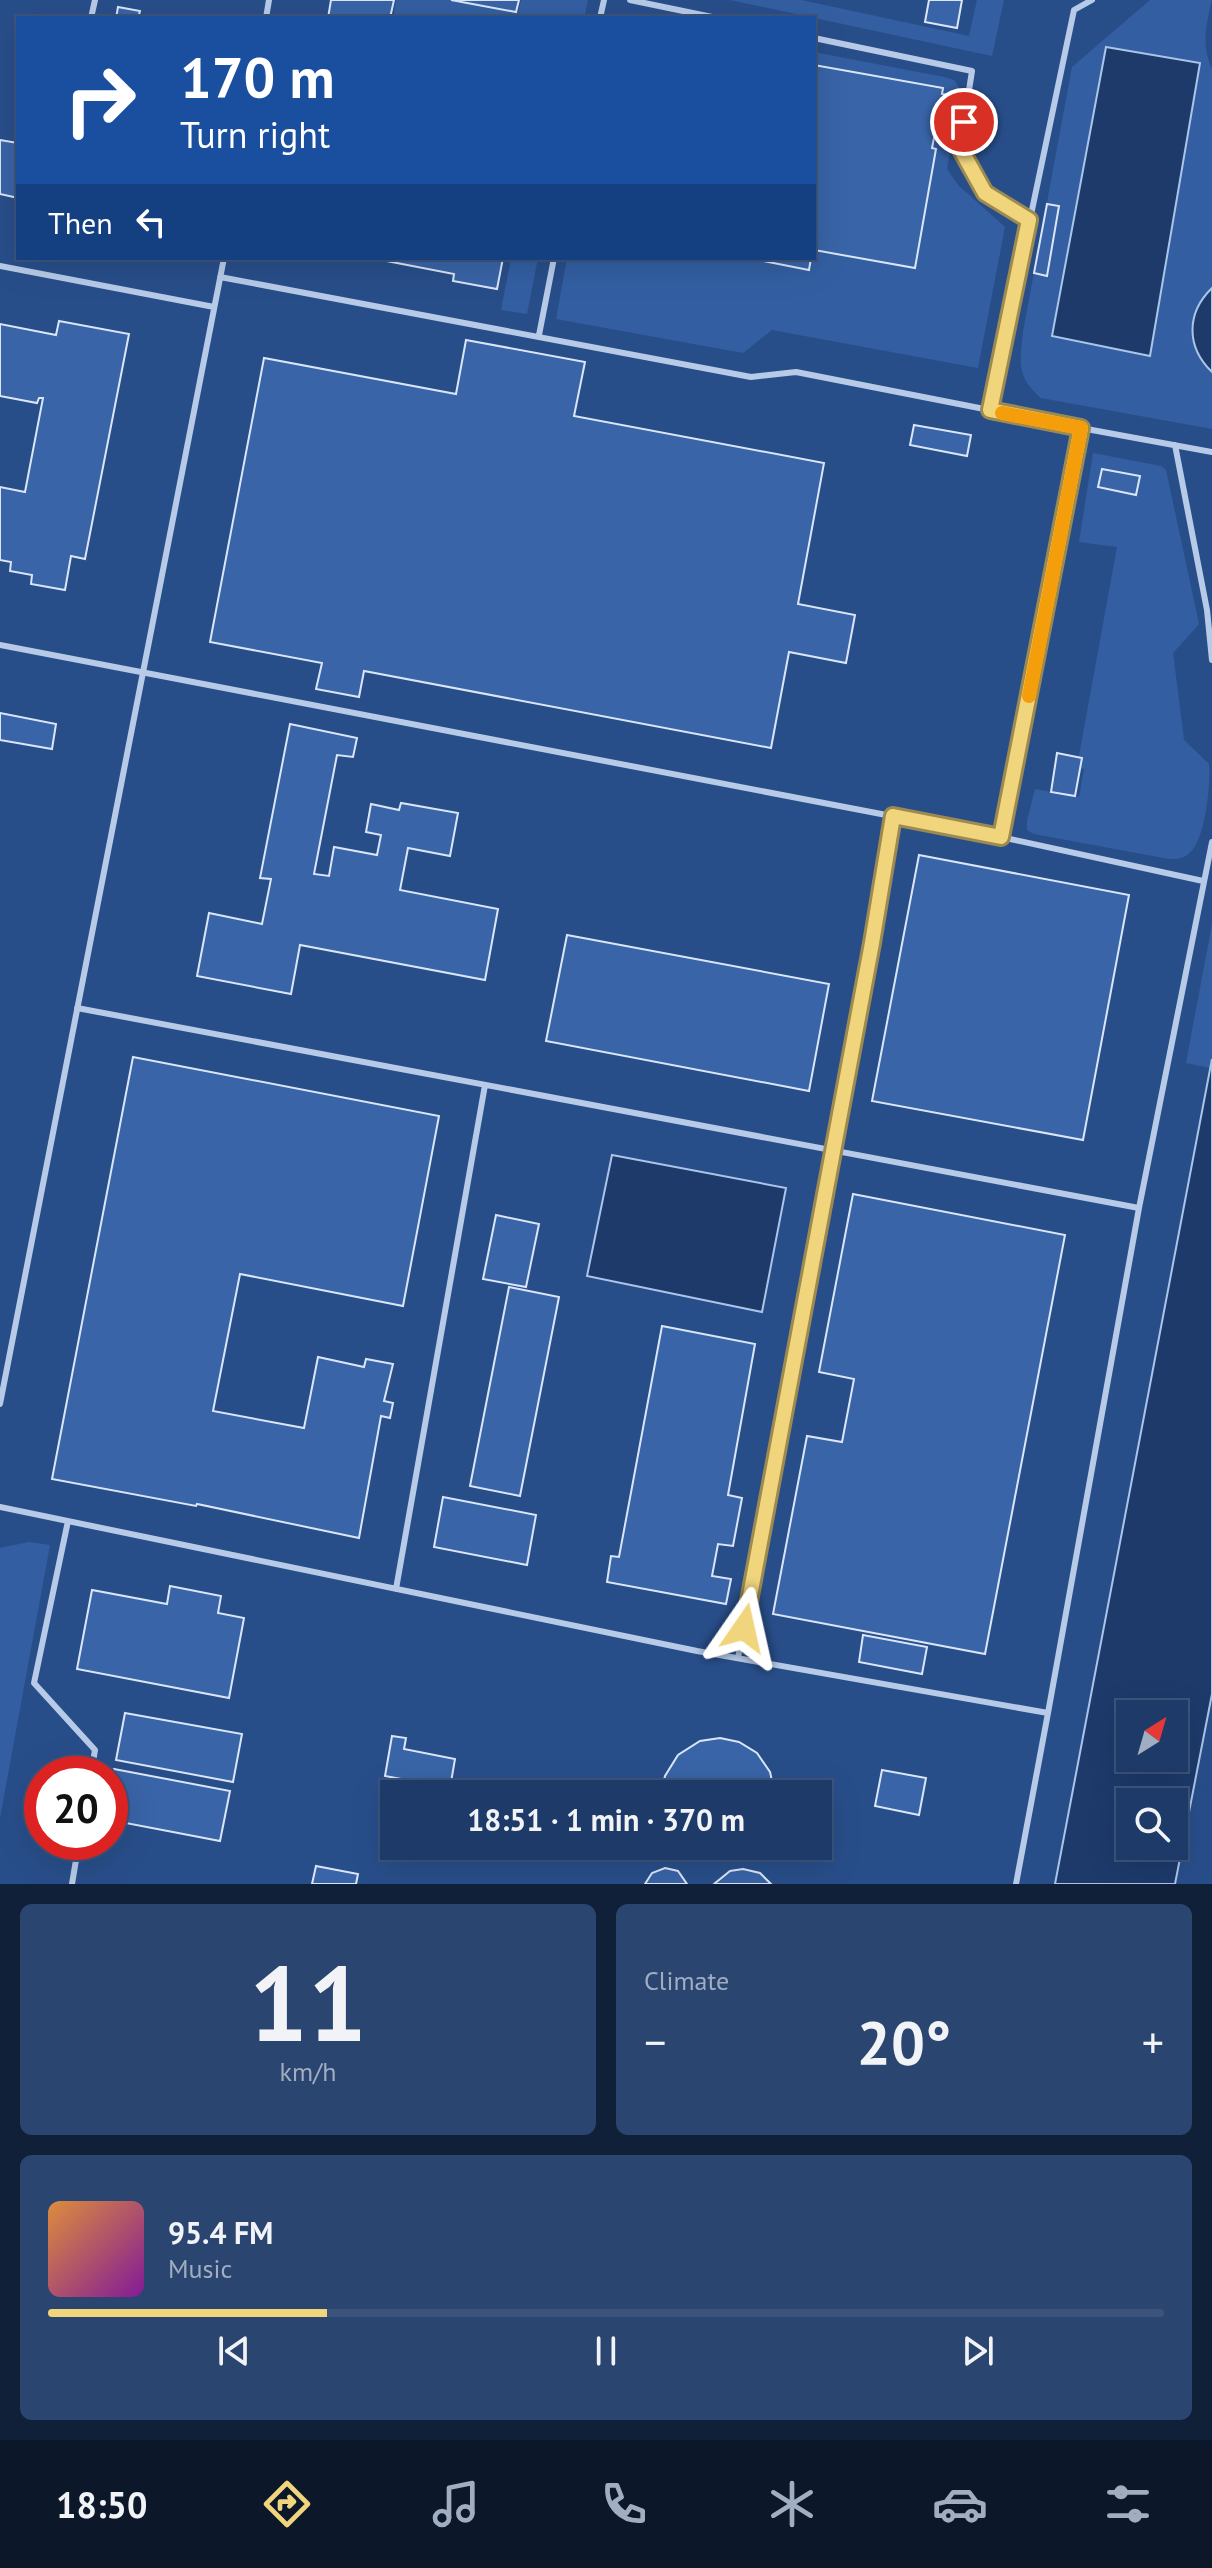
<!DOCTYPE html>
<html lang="en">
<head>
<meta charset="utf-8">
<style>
  :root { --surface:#1e3a68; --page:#2b4571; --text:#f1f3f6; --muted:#a1adc0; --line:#3c547c; --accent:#f1d57d }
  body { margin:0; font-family:"PT Sans",sans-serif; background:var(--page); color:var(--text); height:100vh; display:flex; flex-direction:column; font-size:30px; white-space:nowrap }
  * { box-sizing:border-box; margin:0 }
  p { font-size:26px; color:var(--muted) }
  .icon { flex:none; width:44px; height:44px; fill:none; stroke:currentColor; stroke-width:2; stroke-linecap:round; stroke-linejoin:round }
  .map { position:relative; height:1884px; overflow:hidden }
  .details { display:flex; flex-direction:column; gap:20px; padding:20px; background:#102039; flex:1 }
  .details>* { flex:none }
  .banner { position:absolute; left:16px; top:16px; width:800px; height:244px; border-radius:0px; box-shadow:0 8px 32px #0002,0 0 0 2px var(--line); background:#1a4fa0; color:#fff; overflow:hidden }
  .needle { width:52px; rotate:37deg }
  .buttons { position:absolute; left:1116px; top:1700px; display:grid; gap:16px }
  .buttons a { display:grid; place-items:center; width:72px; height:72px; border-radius:0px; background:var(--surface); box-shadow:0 8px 32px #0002,0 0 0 2px var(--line); font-size:40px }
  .speed { position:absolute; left:24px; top:1756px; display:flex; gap:16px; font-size:40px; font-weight:700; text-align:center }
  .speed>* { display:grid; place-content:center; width:104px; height:104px; border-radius:50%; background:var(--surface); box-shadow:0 8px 32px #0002,0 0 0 2px var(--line); line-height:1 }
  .speed .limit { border:12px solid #d22; background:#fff; color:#111 }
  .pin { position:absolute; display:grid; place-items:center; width:68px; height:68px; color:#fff; margin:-34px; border:4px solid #fff; border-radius:50%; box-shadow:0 2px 8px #0007 }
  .me { position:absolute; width:88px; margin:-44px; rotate:11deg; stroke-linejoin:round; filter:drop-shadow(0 0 6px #0008) }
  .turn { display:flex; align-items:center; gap:28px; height:168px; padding:0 32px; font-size:36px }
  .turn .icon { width:104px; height:104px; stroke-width:2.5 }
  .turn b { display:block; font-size:56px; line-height:68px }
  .then { display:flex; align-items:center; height:76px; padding:0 32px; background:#0003; gap:16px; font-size:30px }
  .big { font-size:60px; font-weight:700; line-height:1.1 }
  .details .card { flex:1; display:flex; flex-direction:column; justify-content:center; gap:12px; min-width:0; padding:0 28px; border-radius:12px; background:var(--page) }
  .details .dial { align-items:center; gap:0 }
  .dial b { font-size:104px; line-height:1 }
  .song { display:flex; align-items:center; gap:24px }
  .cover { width:96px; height:96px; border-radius:12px; background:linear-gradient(135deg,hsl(30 70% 55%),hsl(290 70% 35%)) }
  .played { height:8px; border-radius:4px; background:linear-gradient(90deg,var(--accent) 25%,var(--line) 25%) }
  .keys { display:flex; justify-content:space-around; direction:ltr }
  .heat { display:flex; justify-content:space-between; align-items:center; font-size:44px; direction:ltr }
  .details .tiles { flex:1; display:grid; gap:20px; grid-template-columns:1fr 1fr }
  .card:last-child { grid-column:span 2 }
  .trip { position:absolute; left:380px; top:1780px; width:452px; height:80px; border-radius:0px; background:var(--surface); box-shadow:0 8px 32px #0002,0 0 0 2px var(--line); font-weight:700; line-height:80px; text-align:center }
  .menu { display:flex; height:128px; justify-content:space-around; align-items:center; background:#0c172a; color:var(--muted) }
  .menu .icon { width:56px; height:56px }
  .menu .current { color:var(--accent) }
  .menu b { font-size:36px; color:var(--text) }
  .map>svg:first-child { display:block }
</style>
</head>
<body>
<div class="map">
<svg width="1212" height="1884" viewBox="0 0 1212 1884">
  <rect width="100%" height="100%" fill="#284e8a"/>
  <path fill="#335fa2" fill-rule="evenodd" d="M 396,0 L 456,0 L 518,12 L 521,0 L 588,0 L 584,18 L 393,18 Z
    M 730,0 L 801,0 L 969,36 L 977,0 L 1004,0 L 992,56 Z
    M 1150,0 L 1212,0 C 1206,24 1201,45 1212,69 L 1212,288 C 1186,313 1186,347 1212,372 L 1212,429 L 1041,398 C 1016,376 1020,362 1023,332 L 1072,67 ZM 1107,47 L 1200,63 L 1150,356 L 1052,336 Z
    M 814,52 L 944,77 L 954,80 L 961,91 L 947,169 L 959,186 L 1005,227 L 978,368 L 772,330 L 743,353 L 556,319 L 567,258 L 814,258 L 814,248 L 932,148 L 935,133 L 945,135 L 952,98 L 942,95 L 943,88 L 814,64 Z
    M 511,258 L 538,258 L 527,314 L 501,310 Z
    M 1093,453 L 1161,466 L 1166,470 L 1199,624 L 1173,653 L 1184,740 L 1209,764 C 1211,785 1205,844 1187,855 C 1182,859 1175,859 1169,859 L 1034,834 L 1027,830 L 1027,821 L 1035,789 L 1079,797 L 1084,769 L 1077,767 L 1117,547 L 1079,542 Z
    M 1212,924 L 1212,1059 L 1210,1068 L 1186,1063 Z
    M 29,1542 L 50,1545 L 0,1818 L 0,1548 Z"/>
  <path fill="#1d3a6b" stroke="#abc5e9" stroke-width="2" fill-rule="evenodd" d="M 1106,47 L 1200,63 L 1150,356 L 1052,336 Z
    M 1212,288 L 1212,372 C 1186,347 1186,313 1212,288 Z
    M 1212,1059 L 1212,1694 L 1175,1884 L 1055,1884 ZM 1174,1714 L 1174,1758 L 1130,1758 L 1130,1714 ZM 1174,1802 L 1174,1846 L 1130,1846 L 1130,1802 Z
    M 612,1155 L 786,1188 L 762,1312 L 587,1276 Z"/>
  <path fill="#3964a7" stroke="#dae6f7" stroke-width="2" d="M 331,0 L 394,0 L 390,18 L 328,18 Z
    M 451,0 L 519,0 L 516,12 Z
    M 929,0 L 962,0 L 957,28 L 925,22 Z
    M 118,7 L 140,11 L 138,18 L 116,18 Z
    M 814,65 L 943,88 L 942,94 L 952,96 L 945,135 L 935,133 L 932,148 L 936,149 L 915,268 L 814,250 Z
    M 0,140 L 18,143 L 18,198 L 0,194 Z
    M 1047,204 L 1059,206 L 1047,276 L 1034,273 Z
    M 371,258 L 503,258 L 497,289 L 453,281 L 454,274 Z
    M 748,258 L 811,258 L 809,270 Z
    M 59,321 L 129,334 L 85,559 L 71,556 L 65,590 L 31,584 L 32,575 L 10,571 L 11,562 L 0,560 L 0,487 L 25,492 L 43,398 L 39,398 L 37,403 L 0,396 L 0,324 L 56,335 Z
    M 466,340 L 585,362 L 574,416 L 824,463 L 798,604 L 855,615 L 846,663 L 789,652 L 771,748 L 364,671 L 359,697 L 316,689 L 322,663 L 210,642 L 264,358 L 456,394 Z
    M 914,425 L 971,435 L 967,456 L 910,445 Z
    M 1102,469 L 1140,476 L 1136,495 L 1098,487 Z
    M 0,713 L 56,724 L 52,749 L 0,740 Z
    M 290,724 L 357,738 L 353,757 L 337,755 L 314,874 L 329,876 L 334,847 L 377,855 L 381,835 L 366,832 L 371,804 L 399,810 L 401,803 L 458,813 L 450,856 L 408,848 L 400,890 L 498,909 L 485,980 L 300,945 L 291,994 L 197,976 L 209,913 L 262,924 L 271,879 L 260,878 Z
    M 1057,753 L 1082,758 L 1075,796 L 1051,792 Z
    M 919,855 L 1129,895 L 1083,1140 L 872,1101 Z
    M 567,935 L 829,984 L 809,1091 L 546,1041 Z
    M 133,1057 L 439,1116 L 403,1306 L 240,1274 L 213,1411 L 304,1428 L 318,1357 L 364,1367 L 366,1359 L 393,1364 L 384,1401 L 393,1403 L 390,1418 L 381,1416 L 359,1538 L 197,1504 L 196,1506 L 52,1479 Z
    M 853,1194 L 1065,1235 L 985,1654 L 773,1614 L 807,1436 L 842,1442 L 854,1379 L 819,1372 Z
    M 496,1215 L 539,1224 L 526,1287 L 483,1279 Z
    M 509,1287 L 559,1297 L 520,1496 L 470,1486 Z
    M 662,1326 L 755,1344 L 728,1495 L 742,1498 L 733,1546 L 718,1544 L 712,1576 L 731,1579 L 726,1604 L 607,1582 L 611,1556 L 619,1557 Z
    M 443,1497 L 536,1515 L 527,1565 L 434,1547 Z
    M 170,1586 L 221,1596 L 218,1613 L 244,1618 L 229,1698 L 77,1669 L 92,1590 L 167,1604 Z
    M 863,1635 L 927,1647 L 922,1674 L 859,1662 Z
    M 125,1713 L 242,1734 L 233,1782 L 116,1760 Z
    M 392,1736 L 406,1738 L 404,1749 L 455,1759 L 450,1788 L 385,1776 Z
    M 720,1738 L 739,1742 L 757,1753 L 770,1772 L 775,1794 L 661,1794 L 665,1776 L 678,1755 L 700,1741 Z
    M 114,1769 L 230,1791 L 220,1841 L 110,1820 L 110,1792 Z
    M 882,1770 L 926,1778 L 919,1815 L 875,1806 Z
    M 693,1846 L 743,1846 L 714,1852 Z
    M 316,1866 L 358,1874 L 356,1884 L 312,1884 Z
    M 665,1868 L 678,1871 L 687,1884 L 645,1884 L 652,1873 Z
    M 743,1869 L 760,1873 L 771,1884 L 714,1884 L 730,1871 Z"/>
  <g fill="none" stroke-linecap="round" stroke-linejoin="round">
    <path stroke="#b7cbe9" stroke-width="6" d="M 630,0 L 717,18
      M 91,18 L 95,0
      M 266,18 L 269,0
      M 600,18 L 604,0
      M 814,38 L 972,71 L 960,148 L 985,193 L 1029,220
      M 0,266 L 214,307
      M 220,277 L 751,377 L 796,372 L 1081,428 L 1001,837
      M 539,335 L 554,258
      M 990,410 L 1074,10 L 1092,0
      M 1081,428 L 1212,452
      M 1175,445 L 1207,610 L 1212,660
      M 0,645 L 1001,837 L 1203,881
      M 1139,1208 L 1212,842
      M 0,1404 L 224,258
      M 0,1507 L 697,1651 L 1048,1713 L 1139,1208 L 77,1008
      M 68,1521 L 34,1683 L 95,1750 L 91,1774
      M 396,1589 L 485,1085
      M 738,1658 L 872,943 L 893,816
      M 72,1884 L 79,1842
      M 1016,1884 L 1048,1713"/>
  </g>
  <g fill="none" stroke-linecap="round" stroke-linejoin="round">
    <g stroke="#9d8a51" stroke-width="20">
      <path id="route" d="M 744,1628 L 872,943 L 893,816 L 1001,837 L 1081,428 L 990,410 L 1029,220 L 985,193 L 960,148 L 964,122"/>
    </g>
    <use href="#route" stroke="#f1d57d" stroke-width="14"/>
    <path stroke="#f59e0b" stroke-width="14" d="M 1002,413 L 1081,428 L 1029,696"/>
  </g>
</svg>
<div class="buttons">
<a><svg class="needle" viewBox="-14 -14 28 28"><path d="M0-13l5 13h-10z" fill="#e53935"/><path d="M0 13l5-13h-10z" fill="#a1adc0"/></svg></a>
<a><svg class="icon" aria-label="search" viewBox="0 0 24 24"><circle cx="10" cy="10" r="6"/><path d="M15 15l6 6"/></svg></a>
</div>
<div class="speed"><div class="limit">20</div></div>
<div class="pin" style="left:964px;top:122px;background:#d93025"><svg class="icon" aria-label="arrive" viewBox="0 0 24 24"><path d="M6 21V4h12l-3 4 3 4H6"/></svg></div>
<svg class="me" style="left:744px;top:1628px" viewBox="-20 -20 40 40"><path d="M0-17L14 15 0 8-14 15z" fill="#f1d57d" stroke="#fff" stroke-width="4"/></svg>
<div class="trip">18:51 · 1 min · 370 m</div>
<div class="banner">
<div class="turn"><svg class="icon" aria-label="right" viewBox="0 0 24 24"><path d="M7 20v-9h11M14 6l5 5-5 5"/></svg><div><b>170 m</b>Turn right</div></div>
<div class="then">Then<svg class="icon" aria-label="left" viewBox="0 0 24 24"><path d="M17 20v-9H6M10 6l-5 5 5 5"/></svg></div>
</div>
</div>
<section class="details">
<div class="tiles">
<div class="card dial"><b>11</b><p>km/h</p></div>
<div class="card"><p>Climate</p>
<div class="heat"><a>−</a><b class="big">20°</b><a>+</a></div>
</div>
<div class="card">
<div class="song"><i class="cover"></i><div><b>95.4 FM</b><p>Music</p></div></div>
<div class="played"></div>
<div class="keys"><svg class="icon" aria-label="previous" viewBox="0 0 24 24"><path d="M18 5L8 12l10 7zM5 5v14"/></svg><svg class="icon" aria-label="pause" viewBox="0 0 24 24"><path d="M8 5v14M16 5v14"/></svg><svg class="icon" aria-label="next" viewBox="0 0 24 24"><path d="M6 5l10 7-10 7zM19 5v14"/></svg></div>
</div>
</div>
</section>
<nav class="menu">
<b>18:50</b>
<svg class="icon current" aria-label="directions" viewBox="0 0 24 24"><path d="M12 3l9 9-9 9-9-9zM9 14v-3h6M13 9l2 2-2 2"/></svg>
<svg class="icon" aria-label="music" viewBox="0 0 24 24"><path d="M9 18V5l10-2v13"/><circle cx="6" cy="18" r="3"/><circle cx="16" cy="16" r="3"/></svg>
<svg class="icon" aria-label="phone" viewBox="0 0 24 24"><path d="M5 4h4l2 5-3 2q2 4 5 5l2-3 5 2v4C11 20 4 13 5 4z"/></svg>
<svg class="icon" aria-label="climate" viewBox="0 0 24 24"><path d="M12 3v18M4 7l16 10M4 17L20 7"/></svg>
<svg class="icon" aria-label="car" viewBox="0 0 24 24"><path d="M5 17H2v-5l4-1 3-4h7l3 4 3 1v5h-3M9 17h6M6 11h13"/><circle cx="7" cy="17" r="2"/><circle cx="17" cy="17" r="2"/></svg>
<svg class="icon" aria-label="filters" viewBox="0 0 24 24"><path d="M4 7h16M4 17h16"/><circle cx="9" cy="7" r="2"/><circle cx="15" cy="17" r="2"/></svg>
</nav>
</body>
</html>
